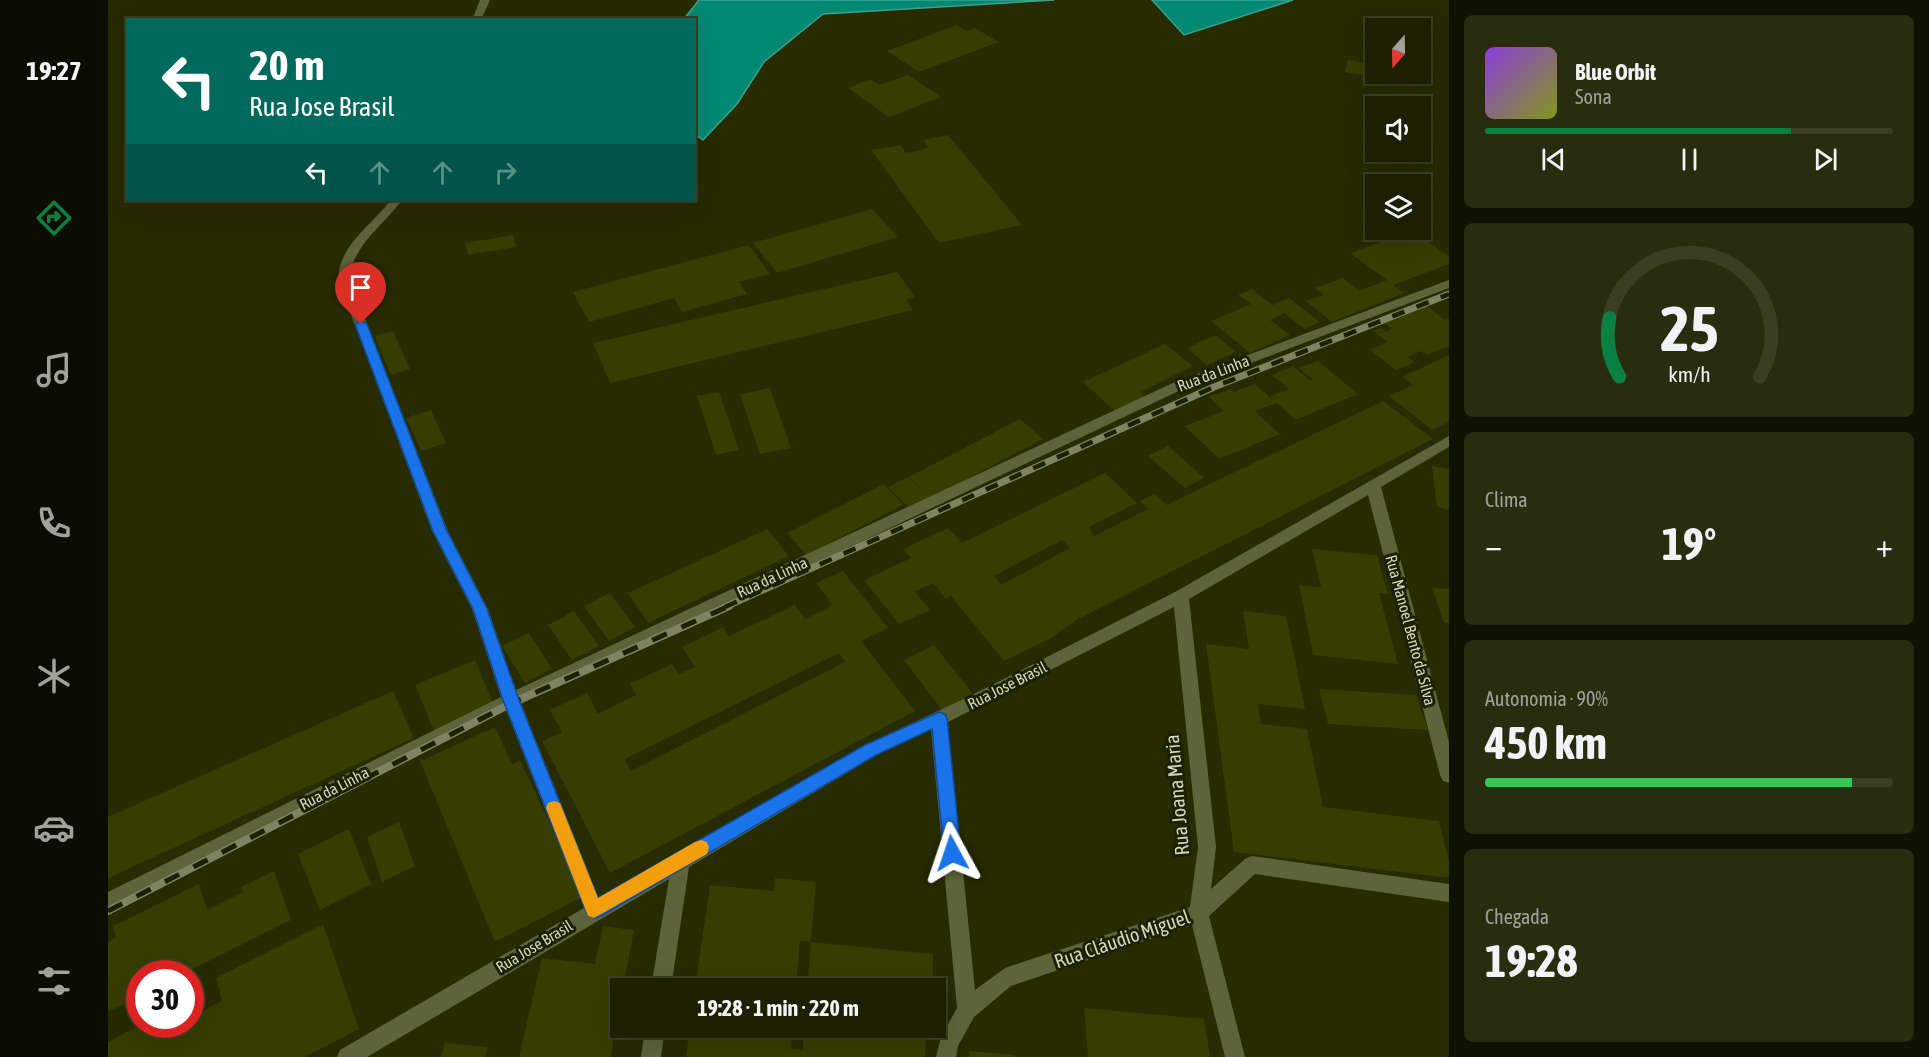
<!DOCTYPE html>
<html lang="pt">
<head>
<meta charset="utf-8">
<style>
  :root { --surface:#1c2000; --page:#292d0f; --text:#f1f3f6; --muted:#a0a399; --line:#3a3e22; --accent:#0b8043 }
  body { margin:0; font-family:"Asap Condensed",sans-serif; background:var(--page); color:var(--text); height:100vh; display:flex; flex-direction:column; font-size:22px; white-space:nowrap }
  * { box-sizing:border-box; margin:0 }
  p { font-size:20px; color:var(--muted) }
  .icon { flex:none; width:33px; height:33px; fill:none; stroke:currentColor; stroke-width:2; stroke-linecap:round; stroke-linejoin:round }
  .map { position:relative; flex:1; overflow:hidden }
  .sheet { display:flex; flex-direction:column; gap:15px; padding:15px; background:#0f1200; width:480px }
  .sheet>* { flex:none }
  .hud { position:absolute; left:18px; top:18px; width:570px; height:183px; border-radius:0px; box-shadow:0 6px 24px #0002,0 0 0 2px var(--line); background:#00695c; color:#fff; overflow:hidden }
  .needle { width:39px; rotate:200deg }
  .buttons { position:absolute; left:1257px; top:18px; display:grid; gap:12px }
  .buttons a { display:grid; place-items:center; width:66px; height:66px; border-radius:0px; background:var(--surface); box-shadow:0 6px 24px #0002,0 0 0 2px var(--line); font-size:30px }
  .speed { position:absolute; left:18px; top:960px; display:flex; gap:12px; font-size:30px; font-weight:700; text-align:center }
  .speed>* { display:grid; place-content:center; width:78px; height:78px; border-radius:50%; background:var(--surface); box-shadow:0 6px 24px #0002,0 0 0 2px var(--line); line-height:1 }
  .speed .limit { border:9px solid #d22; background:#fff; color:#111 }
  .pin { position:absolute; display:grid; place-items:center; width:51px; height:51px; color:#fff; margin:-62px -26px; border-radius:50% 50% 50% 0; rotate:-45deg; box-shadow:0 0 6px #0007 }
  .pin .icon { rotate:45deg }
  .me { position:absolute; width:66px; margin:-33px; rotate:355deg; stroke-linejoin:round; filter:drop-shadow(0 0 4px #0008) }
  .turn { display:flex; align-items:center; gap:21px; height:126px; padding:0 24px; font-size:27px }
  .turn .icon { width:78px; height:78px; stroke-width:2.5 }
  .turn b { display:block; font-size:42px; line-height:51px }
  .lanes { display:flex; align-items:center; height:57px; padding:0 24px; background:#0003; justify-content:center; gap:30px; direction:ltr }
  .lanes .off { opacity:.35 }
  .big { font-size:45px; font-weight:700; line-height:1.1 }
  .sheet .card { flex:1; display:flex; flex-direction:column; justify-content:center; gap:9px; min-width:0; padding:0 21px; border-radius:9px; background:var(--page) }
  .sheet .dial { align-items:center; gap:0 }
  .dial svg { height:156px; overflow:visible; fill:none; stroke:var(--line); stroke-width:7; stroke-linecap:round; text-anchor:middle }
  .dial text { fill:var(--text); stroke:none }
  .song { display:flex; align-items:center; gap:18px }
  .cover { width:72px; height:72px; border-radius:9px; background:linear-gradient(135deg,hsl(270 70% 55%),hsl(70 70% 35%)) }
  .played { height:6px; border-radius:3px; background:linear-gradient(90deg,var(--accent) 75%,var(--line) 75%) }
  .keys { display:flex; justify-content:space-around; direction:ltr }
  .heat { display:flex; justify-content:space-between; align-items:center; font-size:33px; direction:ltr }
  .charge { height:9px; border-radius:4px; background:linear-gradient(90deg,#34c759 90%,var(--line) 0) }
  .trip { position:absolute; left:502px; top:978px; width:336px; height:60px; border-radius:0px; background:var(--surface); box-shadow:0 6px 24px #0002,0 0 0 2px var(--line); font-weight:700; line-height:60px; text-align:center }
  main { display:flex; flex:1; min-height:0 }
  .menu { display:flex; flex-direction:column; width:108px; justify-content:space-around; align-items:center; background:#0b0d00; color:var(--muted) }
  .menu .icon { width:42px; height:42px }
  .menu .selected { color:var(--accent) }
  .menu b { font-size:27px; color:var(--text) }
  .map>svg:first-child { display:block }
</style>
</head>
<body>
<main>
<nav class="menu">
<b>19:27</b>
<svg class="icon selected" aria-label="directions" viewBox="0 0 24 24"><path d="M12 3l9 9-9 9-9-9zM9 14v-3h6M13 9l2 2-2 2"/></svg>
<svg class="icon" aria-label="music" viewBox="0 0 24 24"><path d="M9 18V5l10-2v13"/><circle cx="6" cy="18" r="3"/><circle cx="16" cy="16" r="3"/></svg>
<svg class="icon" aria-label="phone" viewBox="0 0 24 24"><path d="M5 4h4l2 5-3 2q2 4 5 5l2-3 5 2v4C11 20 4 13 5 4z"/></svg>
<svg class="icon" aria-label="climate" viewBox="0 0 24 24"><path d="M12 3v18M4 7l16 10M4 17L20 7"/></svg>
<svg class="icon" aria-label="car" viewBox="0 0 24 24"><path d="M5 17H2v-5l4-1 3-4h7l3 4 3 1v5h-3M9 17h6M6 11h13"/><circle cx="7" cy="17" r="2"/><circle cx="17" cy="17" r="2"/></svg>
<svg class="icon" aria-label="filters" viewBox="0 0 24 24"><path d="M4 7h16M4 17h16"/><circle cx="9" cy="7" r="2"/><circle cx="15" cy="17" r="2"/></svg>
</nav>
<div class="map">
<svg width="1341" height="1057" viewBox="0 0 1341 1057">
  <rect width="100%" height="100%" fill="#262b00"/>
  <path fill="#028973" stroke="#40a08a" stroke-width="1.5" d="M 591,0 L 946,0 L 715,14 L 656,62 L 629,104 L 595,140 L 587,134 L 586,20 L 576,19 Z
    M 1044,0 L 1185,0 L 1076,35 Z"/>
  <path fill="#363d00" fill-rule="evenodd" d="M 849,25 L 859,31 L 867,28 L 891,42 L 811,72 L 779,51 Z
    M 1240,60 L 1262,64 L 1259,76 L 1237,72 Z
    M 800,75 L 833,97 L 781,117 L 740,88 L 762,79 L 771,85 Z
    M 840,135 L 914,225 L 831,243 L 763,150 L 793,145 L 798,153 L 821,148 L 815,140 Z
    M 764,209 L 790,237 L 669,273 L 645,243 Z
    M 1304,231 L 1341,256 L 1341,264 L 1285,285 L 1296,293 L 1224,322 L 1198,301 L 1216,295 L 1207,288 L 1235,278 L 1251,291 L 1279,280 L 1242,253 Z
    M 405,235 L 408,247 L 360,255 L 357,243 Z
    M 641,245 L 662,274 L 631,282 L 639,294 L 574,312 L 566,298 L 481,322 L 465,292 Z
    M 789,272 L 807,297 L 798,299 L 805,310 L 502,383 L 485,343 Z
    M 1144,289 L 1165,305 L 1181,298 L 1212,322 L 1197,329 L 1176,313 L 1162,320 L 1182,335 L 1142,353 L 1103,321 L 1143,304 L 1130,295 Z
    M 1319,306 L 1337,320 L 1341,318 L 1341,346 L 1319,355 L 1313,351 L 1299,357 L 1307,362 L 1288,370 L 1262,350 L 1280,342 L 1265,331 L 1272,328 L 1278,332 L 1284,329 L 1277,324 Z
    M 285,331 L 302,369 L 283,375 L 266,336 Z
    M 1107,335 L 1128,352 L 1099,365 L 1079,348 Z
    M 1057,344 L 1085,366 L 1033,392 L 1037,396 L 1007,411 L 975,382 Z
    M 1341,355 L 1341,422 L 1324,430 L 1281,396 L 1305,385 L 1294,377 Z
    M 1210,361 L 1250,394 L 1187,420 L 1169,403 L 1147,411 L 1172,434 L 1111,459 L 1077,426 L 1116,411 L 1101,397 L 1122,389 L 1126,392 L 1147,384 L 1166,401 L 1162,396 L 1181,389 L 1164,375 L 1185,366 L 1202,381 L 1205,379 L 1191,368 Z
    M 662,388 L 683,448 L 652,454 L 632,394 Z
    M 611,392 L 631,450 L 608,455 L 589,396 Z
    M 1275,401 L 1325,439 L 970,619 L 941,639 L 896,661 L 843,596 L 838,599 L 825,583 L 807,592 L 822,610 L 791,624 L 756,580 L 803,558 L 795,549 L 840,528 L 854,543 L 997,473 L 1029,503 L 981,527 L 986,536 L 1040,509 L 1032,501 L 1047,494 L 1058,505 ZM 954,540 L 962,548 L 893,585 L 886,576 Z
    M 323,410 L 338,443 L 313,451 L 298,418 Z
    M 912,419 L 935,439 L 802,509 L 780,487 L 800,477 L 816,493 L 801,477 Z
    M 1060,446 L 1067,452 L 1096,478 L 1077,488 L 1040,456 Z
    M 1324,466 L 1341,469 L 1341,510 L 1329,507 Z
    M 776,484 L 795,505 L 698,555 L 679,533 Z
    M 659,529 L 681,556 L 540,623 L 520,593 Z
    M 1204,549 L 1269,555 L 1280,594 L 1271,593 L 1290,664 L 1205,655 L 1191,585 L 1213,587 Z
    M 735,571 L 780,628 L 753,641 L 807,711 L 502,873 L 434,741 L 454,732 L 442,710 L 479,693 L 490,714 L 528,695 L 522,684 L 564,664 L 571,674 L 587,667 L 574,647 L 615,627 L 621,636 L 687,605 L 697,619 L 725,605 L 708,583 ZM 731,653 L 737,662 L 523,771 L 517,759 Z
    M 1324,588 L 1341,589 L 1341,623 L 1336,623 Z
    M 502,593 L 527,627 L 501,641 L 476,606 Z
    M 466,611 L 491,646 L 464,660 L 440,625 Z
    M 1135,611 L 1178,616 L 1197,709 L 1150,704 L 1153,724 L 1199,729 L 1215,807 L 1331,821 L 1341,861 L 1341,878 L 1126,852 L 1098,644 L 1141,649 Z
    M 421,633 L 444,669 L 417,683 L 394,646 Z
    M 826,645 L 865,694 L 834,710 L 796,660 Z
    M 367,660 L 386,705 L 326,731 L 307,685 Z
    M 1211,689 L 1308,695 L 1320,730 L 1220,724 Z
    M 285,691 L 306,738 L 0,878 L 0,817 Z
    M 387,727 L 404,764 L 412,760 L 476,896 L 387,942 L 312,761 Z
    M 291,822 L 307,866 L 274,882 L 259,837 Z
    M 241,829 L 263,884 L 212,910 L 190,854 Z
    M 166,871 L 183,920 L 75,974 L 32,974 L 32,996 L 0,1012 L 0,942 L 8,938 L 5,926 L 91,884 L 99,910 L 135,892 L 133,887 Z
    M 667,878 L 708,882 L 703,942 L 825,954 L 825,988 L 699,988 L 703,942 L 692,941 L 688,988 L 587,988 L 602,885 L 666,891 Z
    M 215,924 L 251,1029 L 197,1057 L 0,1057 L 0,1042 L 34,1024 L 82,1024 L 82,1017 L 114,1001 L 108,978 Z
    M 495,926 L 526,930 L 515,988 L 513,988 L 503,1057 L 411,1057 L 434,958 L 487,964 Z
    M 976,1008 L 1096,1019 L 1102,1057 L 980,1057 Z
    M 582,1028 L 685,1028 L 683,1049 L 695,1050 L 696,1028 L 818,1028 L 817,1057 L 578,1057 Z
    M 337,1043 L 380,1047 L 377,1057 L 333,1057 Z
    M 862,1051 L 906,1055 L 906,1057 L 862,1057 Z"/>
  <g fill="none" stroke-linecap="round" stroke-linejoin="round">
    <path fill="#5d643a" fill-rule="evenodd" d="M 372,0 L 382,0 L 373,20 L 364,20 Z
      M 283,200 L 294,200 C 275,226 243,246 242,280 L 340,531 L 380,609 L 408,690 L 1067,382 L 1341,280 L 1341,288 L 1077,388 L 413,703 L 491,899 L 565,856 L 566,853 L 574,851 L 757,745 L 860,697 L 1067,592 L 1341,436 L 1341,447 L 1273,487 L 1341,742 L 1341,783 L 1335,781 L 1332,775 L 1260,495 L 1081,599 L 1108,847 L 1103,889 L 1137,859 L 1144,856 L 1341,884 L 1341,902 L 1147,874 L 1101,916 L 1137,1057 L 1117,1057 L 1084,925 L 903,986 L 866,1017 L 850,1046 L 848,1057 L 828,1057 L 833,1037 L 849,1008 L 823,730 L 769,755 L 581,867 L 563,988 L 543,988 L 561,879 L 259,1057 L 229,1057 L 232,1050 L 476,908 L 398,710 L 0,911 L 0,892 L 393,697 L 364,609 L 324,531 L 230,280 C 231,245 263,226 283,200 ZM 1066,607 L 1090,847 L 1082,907 L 897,968 L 867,990 L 840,722 Z
      M 537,1028 L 557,1028 L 553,1057 L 533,1057 Z"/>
    <g stroke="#7e8363" stroke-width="7">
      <path id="rail-far1" d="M 617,607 L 1106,387 L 1341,294"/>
    </g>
    <g stroke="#7e8363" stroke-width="8">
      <path id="rail" d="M 0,911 L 404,703 L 621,606"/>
    </g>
    <use href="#rail-far1" stroke="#1d2102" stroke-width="4.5" stroke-dasharray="13" stroke-linecap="butt"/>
    <use href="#rail" stroke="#1d2102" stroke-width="5" stroke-dasharray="16" stroke-linecap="butt"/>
  </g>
  <path fill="#1a73e8" stroke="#114b97" stroke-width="1.5" d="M 253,321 L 259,324 L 339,531 L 379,609 L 411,700 L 490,898 L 757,745 L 831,712 L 837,714 L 839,719 L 853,853 L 850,859 L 844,861 L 838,859 L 836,853 L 824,729 L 768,755 L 493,916 L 486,918 L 480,916 L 395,700 L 365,609 L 325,531 L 247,324 Z"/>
  <path fill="#f59e0b" d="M 446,801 L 452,803 L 490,898 L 587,842 L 593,840 L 599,842 L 601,848 L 599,854 L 486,918 L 480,916 L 438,808 L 440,803 Z"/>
  <g text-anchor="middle" stroke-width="6" stroke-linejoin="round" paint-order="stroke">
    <g font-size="16" fill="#d0d5be" stroke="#1d2102">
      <text transform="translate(1105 373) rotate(-21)" y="6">Rua da Linha</text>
      <text transform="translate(664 577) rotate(-25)" y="6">Rua da Linha</text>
      <text transform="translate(1303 630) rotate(75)" y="6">Rua Manoel Bento da Silva</text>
      <text transform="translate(899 685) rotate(-27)" y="6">Rua Jose Brasil</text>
      <text transform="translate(226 788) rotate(-27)" y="6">Rua da Linha</text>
      <text transform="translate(426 946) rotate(-31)" y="6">Rua Jose Brasil</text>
    </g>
    <g font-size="20" fill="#d0d5be" stroke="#1d2102">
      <text transform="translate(1069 795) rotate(-95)" y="7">Rua Joana Maria</text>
      <text transform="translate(1014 939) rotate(-19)" y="7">Rua Cláudio Miguel</text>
    </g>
  </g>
</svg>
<div class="buttons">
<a><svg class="needle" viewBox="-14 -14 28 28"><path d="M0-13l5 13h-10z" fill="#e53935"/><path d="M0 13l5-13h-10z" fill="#a0a399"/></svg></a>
<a><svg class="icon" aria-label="sound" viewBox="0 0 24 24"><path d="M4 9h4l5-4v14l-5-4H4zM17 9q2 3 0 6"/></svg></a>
<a><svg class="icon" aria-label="layers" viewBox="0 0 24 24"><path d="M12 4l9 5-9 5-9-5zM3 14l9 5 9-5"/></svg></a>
</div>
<div class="speed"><div class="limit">30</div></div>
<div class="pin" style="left:253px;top:324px;background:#d93025"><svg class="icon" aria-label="arrive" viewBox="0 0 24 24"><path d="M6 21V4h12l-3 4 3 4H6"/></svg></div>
<svg class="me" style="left:844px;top:853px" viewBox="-20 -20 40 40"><path d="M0-17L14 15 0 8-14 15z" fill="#1a73e8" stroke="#fff" stroke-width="4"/></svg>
<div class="trip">19:28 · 1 min · 220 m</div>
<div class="hud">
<div class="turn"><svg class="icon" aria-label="left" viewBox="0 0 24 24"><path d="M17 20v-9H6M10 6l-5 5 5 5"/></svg><div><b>20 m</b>Rua Jose Brasil</div></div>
<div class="lanes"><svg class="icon" aria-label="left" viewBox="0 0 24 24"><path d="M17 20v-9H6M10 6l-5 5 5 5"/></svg><svg class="icon off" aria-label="ahead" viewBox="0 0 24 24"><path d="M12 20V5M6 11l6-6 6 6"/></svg><svg class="icon off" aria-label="ahead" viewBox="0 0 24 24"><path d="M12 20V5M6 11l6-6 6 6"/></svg><svg class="icon off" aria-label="right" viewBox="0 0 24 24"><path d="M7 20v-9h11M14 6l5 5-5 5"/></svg></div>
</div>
</div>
<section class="sheet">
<div class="card">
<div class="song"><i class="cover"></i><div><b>Blue Orbit</b><p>Sona</p></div></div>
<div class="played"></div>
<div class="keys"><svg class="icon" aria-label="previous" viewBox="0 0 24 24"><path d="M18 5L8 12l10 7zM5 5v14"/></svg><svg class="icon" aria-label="pause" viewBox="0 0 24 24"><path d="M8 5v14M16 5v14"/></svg><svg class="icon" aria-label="next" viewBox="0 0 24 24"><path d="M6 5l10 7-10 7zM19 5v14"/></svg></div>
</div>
<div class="card dial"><svg viewBox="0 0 100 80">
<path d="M14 69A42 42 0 1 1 86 69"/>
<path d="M14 69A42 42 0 0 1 9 39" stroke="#0b8043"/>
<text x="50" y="56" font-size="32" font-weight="700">25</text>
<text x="50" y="72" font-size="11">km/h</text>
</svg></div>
<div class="card"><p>Clima</p>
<div class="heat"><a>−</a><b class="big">19°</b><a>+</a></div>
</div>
<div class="card"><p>Autonomia · 90%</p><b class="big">450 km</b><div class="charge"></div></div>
<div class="card"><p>Chegada</p><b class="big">19:28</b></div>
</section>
</main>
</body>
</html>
